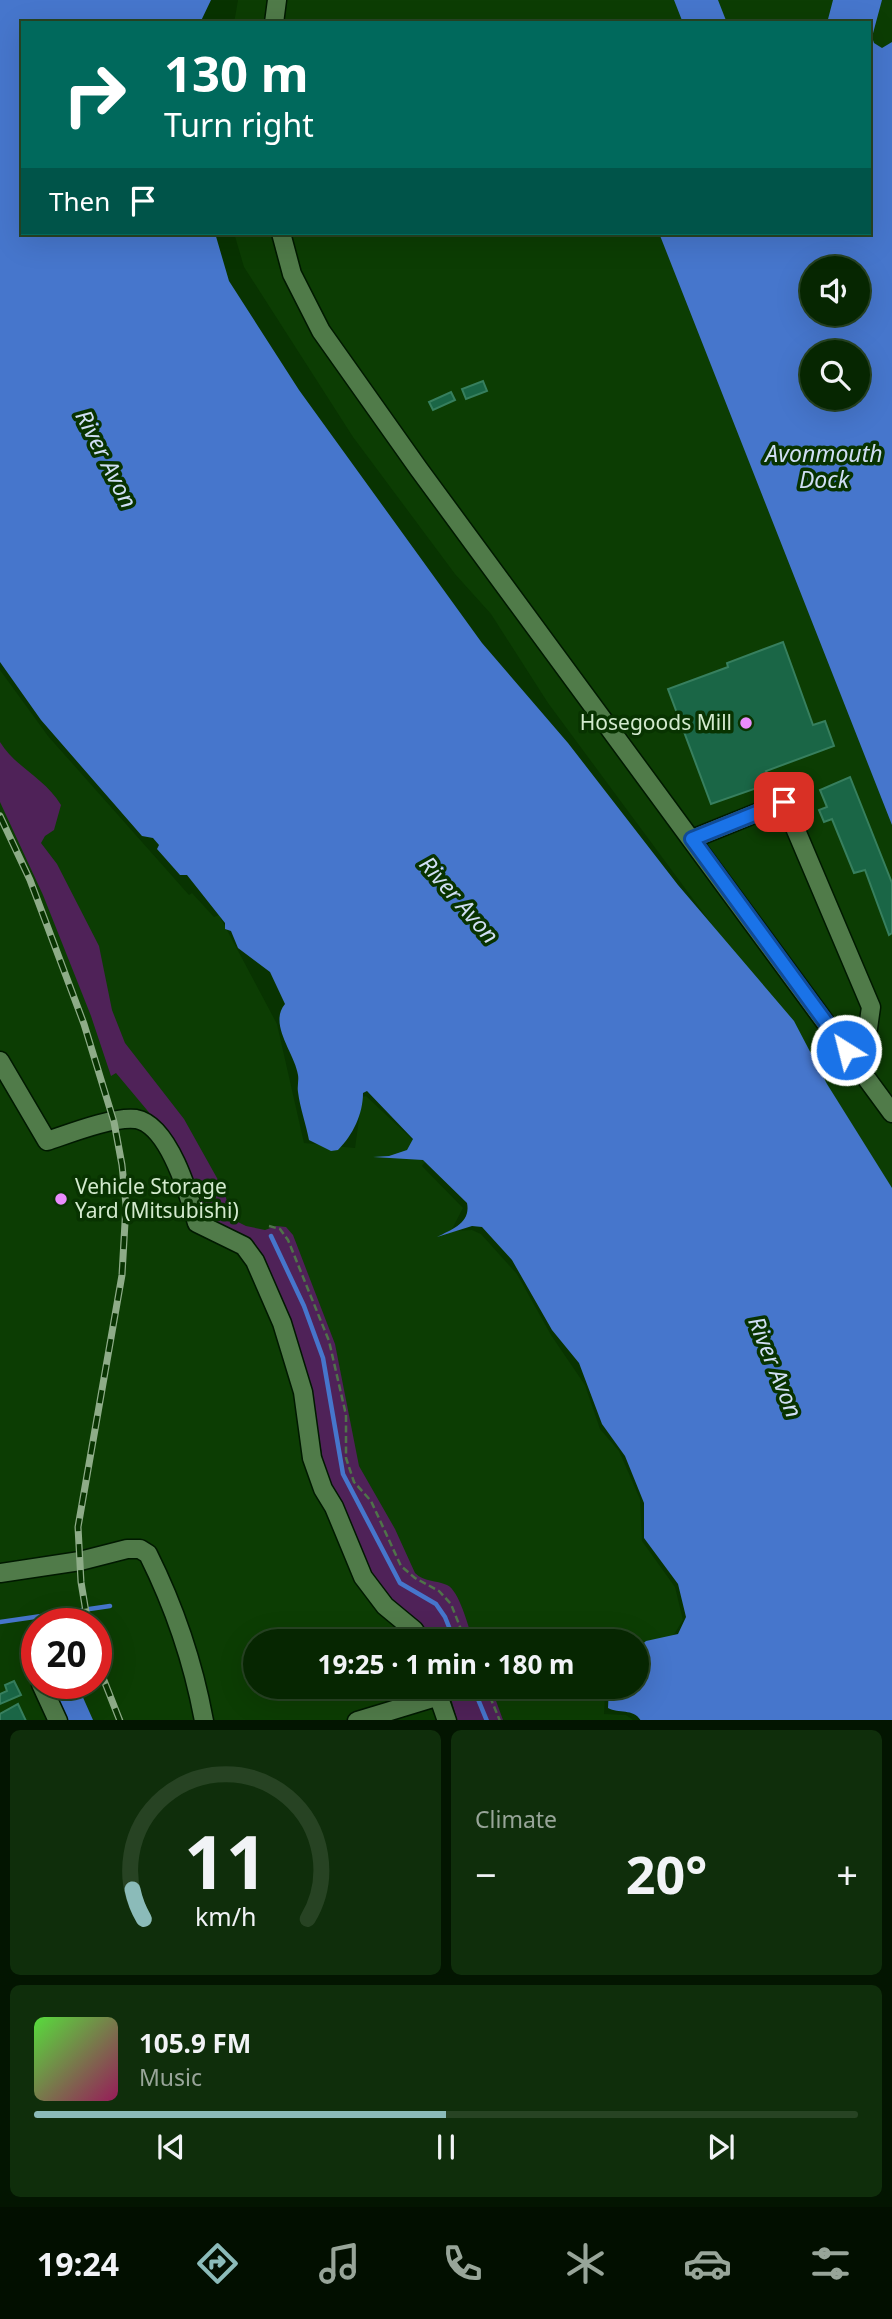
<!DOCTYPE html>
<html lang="en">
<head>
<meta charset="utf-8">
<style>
  :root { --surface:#062601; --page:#0f2e0b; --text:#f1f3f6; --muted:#98a599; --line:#274323; --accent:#8bbbb9 }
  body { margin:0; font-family:"Noto Sans",sans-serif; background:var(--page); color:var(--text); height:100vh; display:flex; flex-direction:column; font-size:26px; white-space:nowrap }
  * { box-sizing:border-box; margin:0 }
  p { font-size:23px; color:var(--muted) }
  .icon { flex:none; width:38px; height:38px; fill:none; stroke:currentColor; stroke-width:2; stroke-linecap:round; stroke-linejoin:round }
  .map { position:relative; height:1720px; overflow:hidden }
  .drawer { display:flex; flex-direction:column; gap:10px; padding:10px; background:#031501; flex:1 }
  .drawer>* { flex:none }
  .top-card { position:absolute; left:21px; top:21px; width:850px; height:214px; border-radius:0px; box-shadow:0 7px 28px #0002,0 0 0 2px var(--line); background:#00695c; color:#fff; overflow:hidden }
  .buttons { position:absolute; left:800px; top:256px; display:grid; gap:14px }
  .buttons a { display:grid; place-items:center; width:70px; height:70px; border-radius:50%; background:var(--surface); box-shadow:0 7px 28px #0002,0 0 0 2px var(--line); font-size:35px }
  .speed { position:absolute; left:21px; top:1608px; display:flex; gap:14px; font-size:35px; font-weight:700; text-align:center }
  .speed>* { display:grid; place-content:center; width:91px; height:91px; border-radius:50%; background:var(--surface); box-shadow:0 7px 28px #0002,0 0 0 2px var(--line); line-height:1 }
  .speed .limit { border:10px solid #d22; background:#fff; color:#111 }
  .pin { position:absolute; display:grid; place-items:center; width:60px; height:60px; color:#fff; margin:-30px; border-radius:14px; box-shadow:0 4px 10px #0006 }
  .me { position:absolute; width:77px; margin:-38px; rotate:324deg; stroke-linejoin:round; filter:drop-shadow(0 0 5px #0008) }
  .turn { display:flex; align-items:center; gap:24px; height:147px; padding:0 28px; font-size:32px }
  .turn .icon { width:91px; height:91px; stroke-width:2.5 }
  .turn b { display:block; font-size:49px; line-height:60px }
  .then { display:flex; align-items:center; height:66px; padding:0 28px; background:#0003; gap:14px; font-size:26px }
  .big { font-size:52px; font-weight:700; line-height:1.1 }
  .drawer .card { flex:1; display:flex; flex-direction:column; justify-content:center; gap:10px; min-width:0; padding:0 24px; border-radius:10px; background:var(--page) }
  .drawer .dial { align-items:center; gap:0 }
  .dial svg { height:182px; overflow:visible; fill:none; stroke:var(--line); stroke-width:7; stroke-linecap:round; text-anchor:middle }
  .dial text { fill:var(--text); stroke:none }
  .song { display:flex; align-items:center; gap:21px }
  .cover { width:84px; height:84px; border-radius:10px; background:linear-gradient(135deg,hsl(110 70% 55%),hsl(330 70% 35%)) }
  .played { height:7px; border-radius:4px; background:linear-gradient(90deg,var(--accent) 50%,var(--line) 50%) }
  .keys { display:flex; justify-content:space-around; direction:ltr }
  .heat { display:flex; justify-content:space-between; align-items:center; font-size:38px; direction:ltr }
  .drawer .tiles { flex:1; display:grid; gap:10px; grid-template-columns:1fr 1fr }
  .card:last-child { grid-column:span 2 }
  .trip { position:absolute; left:243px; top:1629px; width:406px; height:70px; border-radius:35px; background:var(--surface); box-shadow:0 7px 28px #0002,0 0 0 2px var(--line); font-weight:700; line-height:70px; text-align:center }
  .dock { display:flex; height:112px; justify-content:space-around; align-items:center; background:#020f00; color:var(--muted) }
  .dock .icon { width:49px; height:49px }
  .dock .selected { color:var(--accent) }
  .dock b { font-size:32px; color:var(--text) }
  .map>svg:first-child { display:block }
</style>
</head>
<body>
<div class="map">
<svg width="892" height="1721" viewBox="0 0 892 1721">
  <rect width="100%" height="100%" fill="#083301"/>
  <path fill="#0c3d03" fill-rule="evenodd" d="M 238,0 L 892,0 L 892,1211 L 798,1041 L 548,703 L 491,614 L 455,574 L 353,437 L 244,267 L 234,233 L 870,233 L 870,23 L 234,23 ZM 812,268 L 858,268 L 858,313 L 812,313 ZM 812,352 L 858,352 L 858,397 L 812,397 Z
    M 0,670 L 48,736 L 189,895 L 192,893 L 214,917 L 219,915 L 277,1024 L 304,1143 L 355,1148 L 362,1097 L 366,1096 L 430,1156 L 422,1166 L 463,1208 L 451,1231 L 472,1230 L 481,1234 L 517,1274 L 551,1335 L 585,1385 L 600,1429 L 619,1451 L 640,1499 L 642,1541 L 675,1587 L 683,1620 L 673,1636 L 637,1650 L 637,1642 L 256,1642 L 256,1687 L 602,1687 L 605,1696 L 604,1714 L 626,1715 L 633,1720 L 0,1720 ZM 37,1624 L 96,1624 L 96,1684 L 37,1684 Z"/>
  <path fill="#4f2258" d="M 0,742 C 16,768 44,777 61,805 L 54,830 L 45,836 L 41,843 L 57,864 L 99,946 L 112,1010 L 125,1043 L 184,1119 L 222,1187 L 234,1220 L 246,1226 L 265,1230 L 276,1226 L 286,1227 L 293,1235 L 335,1344 L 359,1466 L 395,1529 L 415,1573 C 424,1582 436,1580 447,1585 C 459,1590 469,1628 473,1641 L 432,1641 L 425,1628 L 396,1607 L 370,1574 L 326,1478 L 312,1396 L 263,1262 L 204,1223 L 190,1171 L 157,1122 L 116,1073 L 111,1076 L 91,1016 L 43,895 L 0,802 Z
    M 448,1687 L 491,1687 L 503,1720 L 457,1720 Z"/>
  <path fill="#4676cc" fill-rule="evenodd" d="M 0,0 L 211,0 L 200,23 L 23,23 L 23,233 L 215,233 L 229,281 L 299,390 L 482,643 L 568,743 L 678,885 L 794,1021 L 827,1084 L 892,1188 L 892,1720 L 641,1721 C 634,1708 619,1714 608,1708 L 609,1687 L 637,1687 L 637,1649 L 646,1641 L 678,1634 L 686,1617 L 678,1584 L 644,1538 L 644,1503 L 625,1456 L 602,1424 L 579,1363 L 552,1330 L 512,1260 L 482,1227 L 472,1226 L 437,1237 C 452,1229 471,1223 467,1203 L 423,1160 L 373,1157 L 389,1156 L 407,1150 L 413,1139 L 367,1091 L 363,1093 C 363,1114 353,1135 338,1150 L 331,1151 L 309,1140 C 306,1124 300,1108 298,1092 C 297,1086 299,1081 298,1075 C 295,1054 268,1024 285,1004 L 270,972 L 238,948 L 231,931 L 225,929 L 225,923 L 187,875 L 180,875 L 157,849 L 159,845 L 153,838 L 142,836 L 41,720 L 0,662 Z
    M 674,0 L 718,0 L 727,23 L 683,23 Z
    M 833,0 L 882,0 L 872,37 L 874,43 L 882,48 L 892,42 L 892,825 L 659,233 L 870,233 L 870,23 L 827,23 ZM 812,268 L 858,268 L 858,313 L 812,313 ZM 812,352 L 858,352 L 858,397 L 812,397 Z
    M 50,1684 L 77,1684 L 93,1720 L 66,1720 Z"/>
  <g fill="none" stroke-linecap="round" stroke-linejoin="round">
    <path stroke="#4676cc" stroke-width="4.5" d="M 271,1236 L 304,1306 L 323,1358 L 343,1474 L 400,1583 L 436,1604 L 445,1617 L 455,1642
      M 0,1622 L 110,1606
      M 473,1687 L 487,1721"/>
  </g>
  <path fill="#1a6646" stroke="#377f5e" stroke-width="2" d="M 483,381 L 487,391 L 466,399 L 462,389 Z
    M 451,392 L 455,400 L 433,410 L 429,402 Z
    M 783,642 L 813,725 L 825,721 L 834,746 L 766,771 L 771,783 L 711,804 L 668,689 L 728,667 L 727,663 Z
    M 850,777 L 892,883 L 892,933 L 889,935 L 865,870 L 854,873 L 832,819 L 824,822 L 819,810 L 827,807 L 820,790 Z
    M 14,1681 L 21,1695 L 0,1704 L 0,1694 L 7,1691 L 5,1685 Z
    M 18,1704 L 26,1721 L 0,1721 L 0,1714 Z"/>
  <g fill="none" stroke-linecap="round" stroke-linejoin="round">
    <g stroke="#001900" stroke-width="21">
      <path id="minor" d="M 274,23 L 277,0
        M 281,233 L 292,274 L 321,331 L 418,468 L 892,1113
        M 692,839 L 784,802 L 871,1007 L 862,1071
        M 0,1061 L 47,1141 C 68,1134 114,1116 136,1119 C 169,1125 189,1195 197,1223 L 244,1246 L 255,1261 L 282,1323 L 303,1392 L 312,1458 L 323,1489 L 334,1507 L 363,1577 L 385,1606 L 414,1630 L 422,1642
        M 0,1573 L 80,1561 L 127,1549 L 140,1549 L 148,1554 C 175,1608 193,1661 204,1721
        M 41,1684 L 58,1721
        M 438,1695 L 447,1721
        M 357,1721 L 433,1698 L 443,1693 L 441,1687"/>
    </g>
    <path stroke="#4f7349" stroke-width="2.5" stroke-dasharray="7 3.5" stroke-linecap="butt" d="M 269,1226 L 280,1229 L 288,1240 L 329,1341 L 346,1415 L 346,1458 L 354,1482 L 371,1501 L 401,1566 L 415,1578 L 439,1591 L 451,1604 L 466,1642
      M 486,1687 L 500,1721"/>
    <use href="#minor" stroke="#507b49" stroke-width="18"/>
    <g stroke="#8eac88" stroke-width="7">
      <path id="rail" d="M 0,816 L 30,880 L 84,1024 L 114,1122 L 122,1165 L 126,1205 L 122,1275 L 78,1527 L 81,1582 L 88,1624
        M 96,1660 L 120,1721"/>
    </g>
    <use href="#rail" stroke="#083301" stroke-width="4.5" stroke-dasharray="13" stroke-linecap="butt"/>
  </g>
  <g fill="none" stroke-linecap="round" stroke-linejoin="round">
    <g stroke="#114b97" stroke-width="18">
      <path id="route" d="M 784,802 L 692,839 L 846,1050"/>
    </g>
    <use href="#route" stroke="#1a73e8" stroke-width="12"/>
  </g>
  <g fill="#ea8dfd" stroke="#083301" stroke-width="2.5">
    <circle cx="746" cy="723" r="7"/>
    <circle cx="61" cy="1199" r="7"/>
  </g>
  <g text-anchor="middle" stroke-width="7" stroke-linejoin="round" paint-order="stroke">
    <g font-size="21" fill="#d3eace" stroke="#083301" text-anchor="end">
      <text x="732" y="730">Hosegoods Mill</text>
      <text x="75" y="1194" text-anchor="start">Vehicle Storage<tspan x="75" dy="24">Yard (Mitsubishi)</tspan></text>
    </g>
    <g font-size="23" font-style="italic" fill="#d0def4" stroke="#083301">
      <text x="824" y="462">Avonmouth<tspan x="824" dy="26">Dock</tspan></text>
      <text transform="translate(106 459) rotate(63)" y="8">River Avon</text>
      <text transform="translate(459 900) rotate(49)" y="8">River Avon</text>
      <text transform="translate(775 1367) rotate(68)" y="8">River Avon</text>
    </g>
  </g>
</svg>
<div class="buttons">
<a><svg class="icon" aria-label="sound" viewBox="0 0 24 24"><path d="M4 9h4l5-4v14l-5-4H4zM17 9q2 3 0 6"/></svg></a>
<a><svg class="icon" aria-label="search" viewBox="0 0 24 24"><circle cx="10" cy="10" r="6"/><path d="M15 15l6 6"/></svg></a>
</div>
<div class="speed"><div class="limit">20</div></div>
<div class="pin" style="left:784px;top:802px;background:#d93025"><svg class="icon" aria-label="arrive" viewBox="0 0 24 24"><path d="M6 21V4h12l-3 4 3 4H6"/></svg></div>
<svg class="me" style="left:846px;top:1050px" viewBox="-20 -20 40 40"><circle r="17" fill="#1a73e8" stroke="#fff" stroke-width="3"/><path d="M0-11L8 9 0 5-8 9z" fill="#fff"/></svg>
<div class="trip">19:25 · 1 min · 180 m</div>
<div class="top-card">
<div class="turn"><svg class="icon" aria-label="right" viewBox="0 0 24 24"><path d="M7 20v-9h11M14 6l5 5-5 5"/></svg><div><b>130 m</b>Turn right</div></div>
<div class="then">Then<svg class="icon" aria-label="arrive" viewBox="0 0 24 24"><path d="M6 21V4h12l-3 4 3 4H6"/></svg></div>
</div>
</div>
<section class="drawer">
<div class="tiles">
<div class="card dial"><svg viewBox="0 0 100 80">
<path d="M14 69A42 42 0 1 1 86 69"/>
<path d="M14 69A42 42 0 0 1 9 56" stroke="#8bbbb9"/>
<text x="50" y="56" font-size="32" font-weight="700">11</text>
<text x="50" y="72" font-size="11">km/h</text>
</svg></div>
<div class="card"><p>Climate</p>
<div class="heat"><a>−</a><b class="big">20°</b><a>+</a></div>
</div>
<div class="card">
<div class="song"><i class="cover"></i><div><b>105.9 FM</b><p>Music</p></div></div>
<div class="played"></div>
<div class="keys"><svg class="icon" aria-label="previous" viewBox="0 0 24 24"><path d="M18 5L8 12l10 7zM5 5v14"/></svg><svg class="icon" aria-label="pause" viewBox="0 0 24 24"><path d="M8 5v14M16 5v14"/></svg><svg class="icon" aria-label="next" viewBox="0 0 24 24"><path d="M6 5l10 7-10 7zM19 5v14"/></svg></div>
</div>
</div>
</section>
<nav class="dock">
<b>19:24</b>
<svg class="icon selected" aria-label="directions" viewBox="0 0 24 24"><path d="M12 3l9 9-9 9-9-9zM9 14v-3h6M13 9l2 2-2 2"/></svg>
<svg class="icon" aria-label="music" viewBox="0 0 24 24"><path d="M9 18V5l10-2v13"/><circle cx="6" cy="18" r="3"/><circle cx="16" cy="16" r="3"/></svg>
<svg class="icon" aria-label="phone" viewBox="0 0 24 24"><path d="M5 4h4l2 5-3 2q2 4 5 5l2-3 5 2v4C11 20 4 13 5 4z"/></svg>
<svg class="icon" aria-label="climate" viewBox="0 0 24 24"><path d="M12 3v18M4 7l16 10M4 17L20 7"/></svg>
<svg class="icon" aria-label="car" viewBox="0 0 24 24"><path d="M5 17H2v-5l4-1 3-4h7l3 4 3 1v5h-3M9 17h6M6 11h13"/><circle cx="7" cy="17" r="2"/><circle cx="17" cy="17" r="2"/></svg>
<svg class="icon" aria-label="filters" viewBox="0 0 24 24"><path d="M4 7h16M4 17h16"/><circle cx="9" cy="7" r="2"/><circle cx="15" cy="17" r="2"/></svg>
</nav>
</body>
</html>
